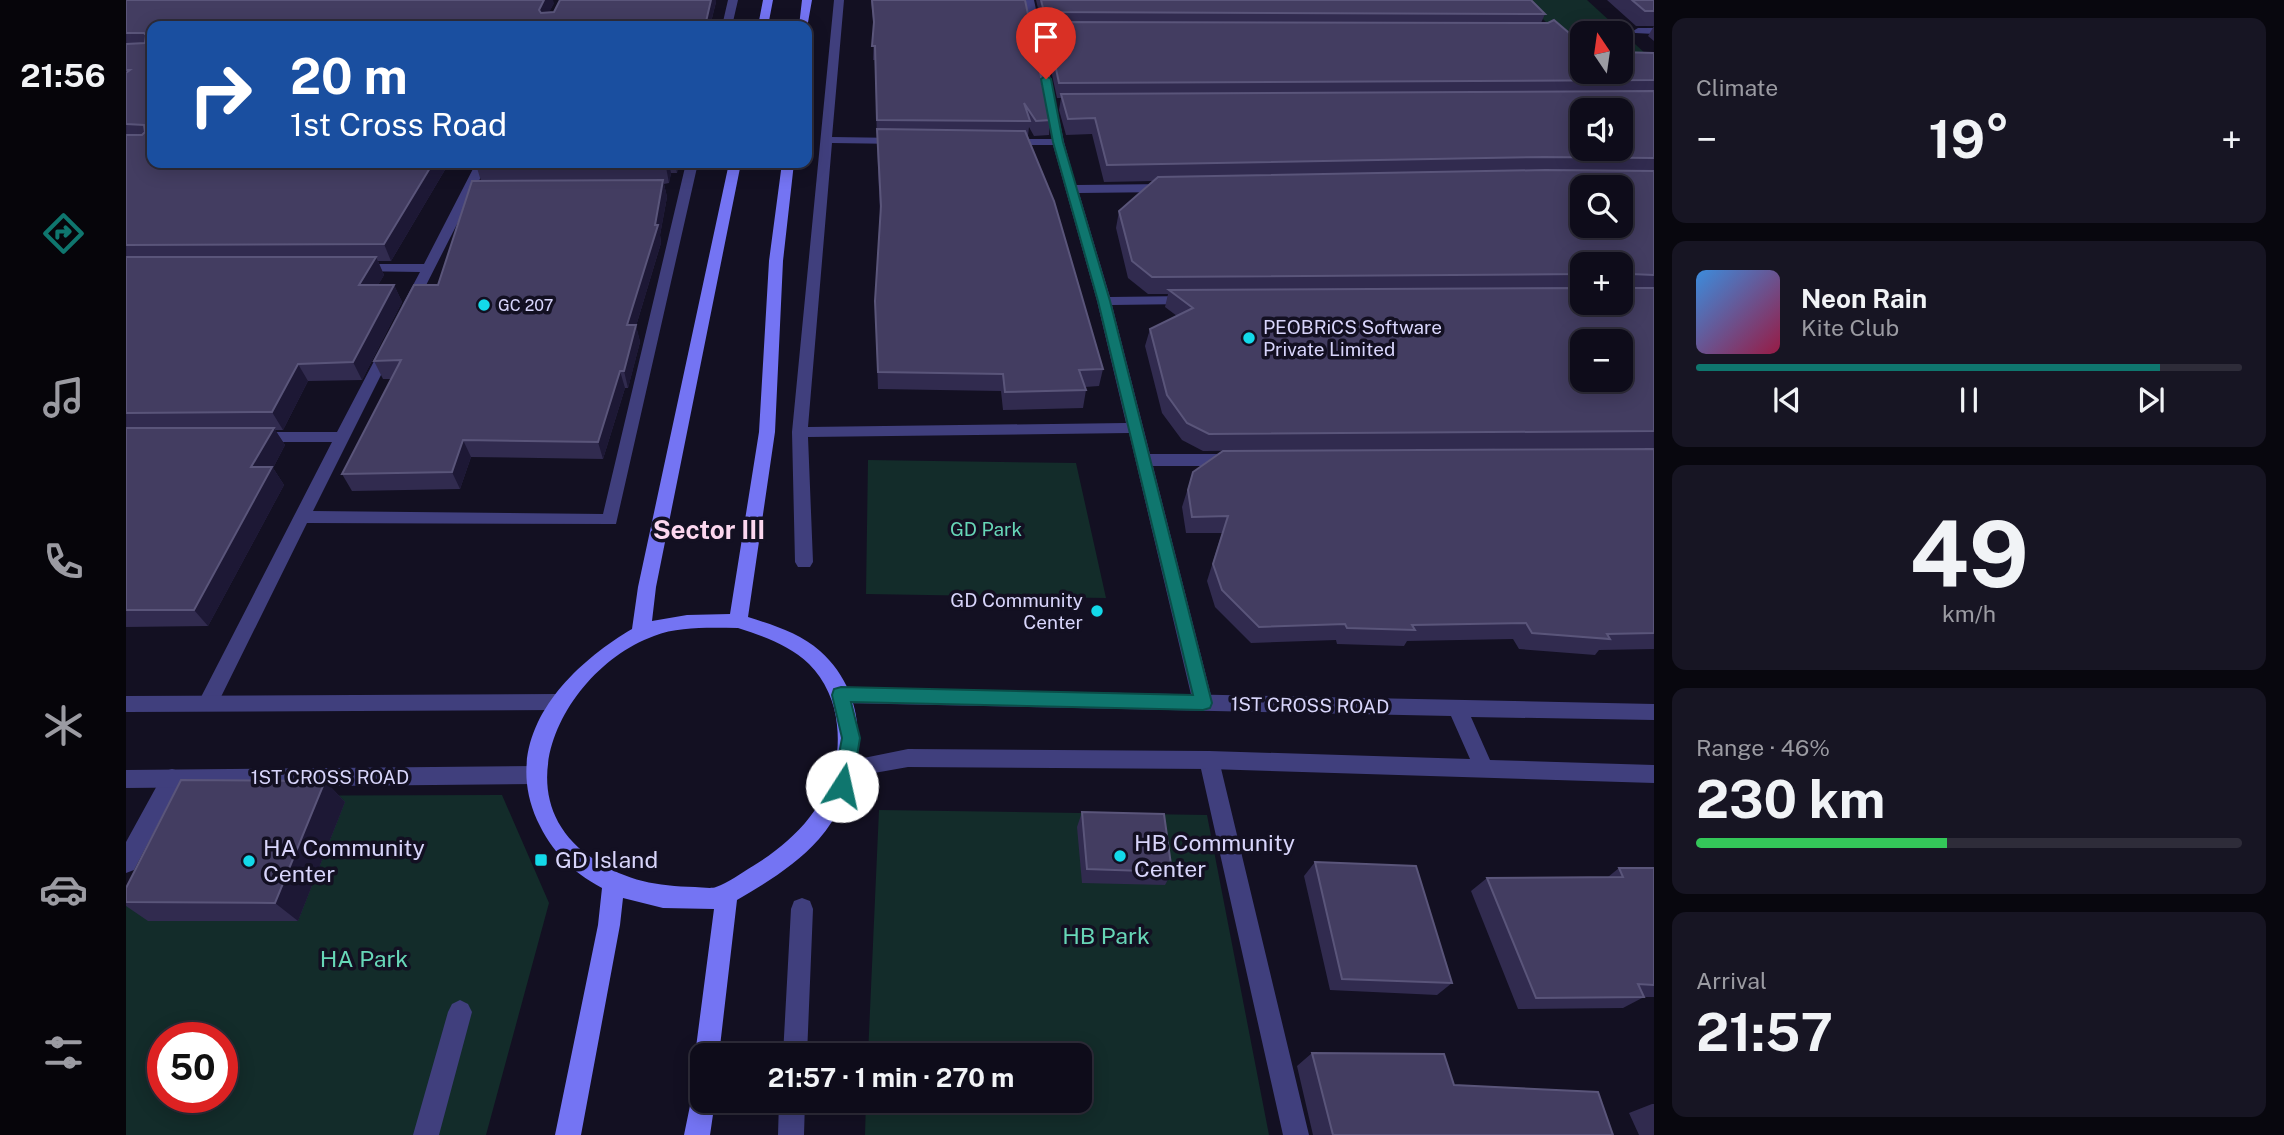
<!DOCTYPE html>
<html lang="en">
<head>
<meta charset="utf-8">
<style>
  :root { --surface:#0e0c1a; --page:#171523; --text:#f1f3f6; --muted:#9b9ba2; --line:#2e2c39; --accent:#0f766e }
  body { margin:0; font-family:"Public Sans",sans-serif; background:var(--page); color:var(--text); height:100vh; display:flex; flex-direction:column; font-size:26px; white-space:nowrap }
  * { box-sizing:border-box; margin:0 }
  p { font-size:23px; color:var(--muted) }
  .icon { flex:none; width:38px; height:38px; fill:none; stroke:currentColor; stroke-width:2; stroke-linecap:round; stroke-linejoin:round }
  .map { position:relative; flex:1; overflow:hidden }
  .panel { display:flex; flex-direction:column; gap:18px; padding:18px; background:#08070e; width:630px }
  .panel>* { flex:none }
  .banner { position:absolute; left:21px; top:21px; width:665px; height:147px; border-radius:14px; box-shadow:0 4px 18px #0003,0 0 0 2px var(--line); background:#1a4fa0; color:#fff; overflow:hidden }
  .needle { width:46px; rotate:347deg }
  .tools { position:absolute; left:1444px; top:21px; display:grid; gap:14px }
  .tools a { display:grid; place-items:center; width:63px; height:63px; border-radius:14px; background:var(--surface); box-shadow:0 4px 18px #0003,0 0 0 2px var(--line); font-size:35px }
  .speed { position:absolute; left:21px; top:1022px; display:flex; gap:14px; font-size:35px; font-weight:700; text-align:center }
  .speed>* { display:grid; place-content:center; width:91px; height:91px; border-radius:50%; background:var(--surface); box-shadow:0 4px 18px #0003,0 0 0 2px var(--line); line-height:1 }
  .speed .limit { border:10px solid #d22; background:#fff; color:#111 }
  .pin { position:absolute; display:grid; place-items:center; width:60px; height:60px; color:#fff; margin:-72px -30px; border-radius:50% 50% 50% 0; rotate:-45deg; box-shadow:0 0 7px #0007 }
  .pin .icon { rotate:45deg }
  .me { position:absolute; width:77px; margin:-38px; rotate:10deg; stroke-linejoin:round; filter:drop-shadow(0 0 5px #0008) }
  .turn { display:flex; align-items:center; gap:24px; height:147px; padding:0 28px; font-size:32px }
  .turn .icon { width:91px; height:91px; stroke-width:2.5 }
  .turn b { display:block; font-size:49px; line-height:60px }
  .big { font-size:52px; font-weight:700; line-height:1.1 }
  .panel .card { flex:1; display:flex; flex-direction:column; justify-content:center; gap:10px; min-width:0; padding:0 24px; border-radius:14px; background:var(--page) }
  .panel .dial { align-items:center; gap:0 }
  .dial b { font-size:91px; line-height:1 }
  .song { display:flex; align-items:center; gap:21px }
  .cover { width:84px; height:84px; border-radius:10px; background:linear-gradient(135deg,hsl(210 70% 55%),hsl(340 70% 35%)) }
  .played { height:7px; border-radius:4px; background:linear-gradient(90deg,var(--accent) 85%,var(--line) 85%) }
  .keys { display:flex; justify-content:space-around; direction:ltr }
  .heat { display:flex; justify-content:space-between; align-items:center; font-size:38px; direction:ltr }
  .charge { height:10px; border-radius:5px; background:linear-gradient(90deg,#34c759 46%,var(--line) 0) }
  .trip { position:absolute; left:564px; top:1043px; width:402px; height:70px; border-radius:14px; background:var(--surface); box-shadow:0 4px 18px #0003,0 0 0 2px var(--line); font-weight:700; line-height:70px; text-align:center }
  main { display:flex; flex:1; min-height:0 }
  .tabs { display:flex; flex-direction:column; width:126px; justify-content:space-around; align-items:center; background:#06050a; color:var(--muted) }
  .tabs .icon { width:49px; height:49px }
  .tabs .on { color:var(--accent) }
  .tabs b { font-size:32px; color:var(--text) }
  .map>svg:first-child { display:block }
</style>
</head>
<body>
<main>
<nav class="tabs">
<b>21:56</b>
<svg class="icon on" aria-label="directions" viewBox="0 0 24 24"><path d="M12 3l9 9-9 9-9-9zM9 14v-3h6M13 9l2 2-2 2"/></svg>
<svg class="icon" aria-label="music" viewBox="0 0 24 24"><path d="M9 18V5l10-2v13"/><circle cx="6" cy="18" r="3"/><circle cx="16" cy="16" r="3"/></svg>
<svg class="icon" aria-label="phone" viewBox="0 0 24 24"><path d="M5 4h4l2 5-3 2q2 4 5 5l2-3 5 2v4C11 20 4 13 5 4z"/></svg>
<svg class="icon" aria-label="climate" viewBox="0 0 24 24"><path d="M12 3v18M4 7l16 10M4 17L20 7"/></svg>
<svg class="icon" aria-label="car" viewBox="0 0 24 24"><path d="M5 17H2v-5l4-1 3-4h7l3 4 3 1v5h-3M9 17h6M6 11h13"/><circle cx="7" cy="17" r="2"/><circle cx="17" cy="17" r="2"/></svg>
<svg class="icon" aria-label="filters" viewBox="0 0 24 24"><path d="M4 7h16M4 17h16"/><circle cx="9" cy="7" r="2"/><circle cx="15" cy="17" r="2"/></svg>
</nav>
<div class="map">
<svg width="1528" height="1135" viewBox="0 0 1528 1135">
  <rect width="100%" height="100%" fill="#131022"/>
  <path fill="#132c2a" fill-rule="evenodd" d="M 1398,0 L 1461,0 L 1521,55 L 1495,55 L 1494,33 L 1456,33 L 1456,55 L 1453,55 Z
    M 742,460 L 950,463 L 980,598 L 740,594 Z
    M 376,795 L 423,903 L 360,1135 L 0,1135 L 0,889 L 50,796 ZM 37,1038 L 96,1038 L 96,1097 L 37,1097 Z
    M 753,810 L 1081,815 L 1143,1135 L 739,1135 L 740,1101 L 954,1101 L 954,1055 L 742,1055 Z"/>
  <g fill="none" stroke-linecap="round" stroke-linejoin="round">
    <path fill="#403f7d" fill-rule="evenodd" d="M 602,0 L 612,0 L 606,26 L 596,26 Z
      M 708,0 L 718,0 L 706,137 L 774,138 L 780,141 L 774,144 L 706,143 L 682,427 L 1000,423 L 971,301 L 927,145 L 879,145 L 873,142 L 879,139 L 926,139 L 898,0 L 908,0 L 938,142 L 950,185 L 1042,184 L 1048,188 L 1042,192 L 953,193 L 984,297 L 1062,296 L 1069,300 L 1062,304 L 986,305 L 1024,454 L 1106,454 L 1114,460 L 1106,466 L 1027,466 L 1087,703 L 1084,709 L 1077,711 L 1070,709 L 1067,703 L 1003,433 L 682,437 L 687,562 L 684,567 L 672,567 L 669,562 L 666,432 Z
      M 1512,28 L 1528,28 L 1528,34 L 1509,33 L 1507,31 Z
      M 350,163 L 362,163 L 288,309 L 278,309 L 276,306 L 294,272 L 226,271 L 224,268 L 231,264 L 298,264 Z
      M 560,163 L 572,163 L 490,524 L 181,523 L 89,709 L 82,711 L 75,709 L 72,703 L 75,697 L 206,442 L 133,442 L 125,437 L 133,432 L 211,432 L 257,344 L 262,343 L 269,347 L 187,511 L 477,514 Z
      M 1083,751 L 1090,754 L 1093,760 L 1183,1135 L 1157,1135 L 1073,760 L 1076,754 Z
      M 46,769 L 53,771 L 56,778 L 8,870 L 0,873 L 0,842 L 39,771 Z
      M 676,898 L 684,901 L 687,909 L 681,1055 L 657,1055 L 665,909 L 668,901 Z
      M 334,1000 L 342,1004 L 346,1012 L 313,1135 L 287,1135 L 322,1012 L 326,1004 Z
      M 653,1101 L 679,1101 L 678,1135 L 652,1135 Z"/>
    <path fill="#403f7d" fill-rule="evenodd" d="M 715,687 L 1528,704 L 1528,720 L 1345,717 L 1364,760 L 1528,765 L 1528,783 L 1083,769 L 782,767 L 720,778 L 713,775 L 710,769 L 713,763 L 782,749 L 1083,751 L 1344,759 L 1325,716 L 715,703 L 708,701 L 705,695 L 708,689 Z
      M 432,694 L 439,696 L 442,702 L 439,708 L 432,710 L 0,712 L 0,696 Z
      M 409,766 L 416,768 L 419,775 L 416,782 L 409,784 L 0,788 L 0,770 Z"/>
    <path fill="#7474f3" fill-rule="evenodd" d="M 637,0 L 647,0 L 642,26 L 632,26 Z
      M 676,0 L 686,0 L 681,28 L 673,26 Z
      M 603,163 L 615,163 L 530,587 L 526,621 L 561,615 L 604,614 L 633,432 L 643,261 L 656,163 L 668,163 L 657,261 L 649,432 L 622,617 C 647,625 674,633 694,651 C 751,702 738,787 693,839 C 670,865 640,883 611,900 L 593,1055 L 576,1055 L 576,1065 L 569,1055 L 588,909 L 537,908 L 497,898 L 494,925 L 455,1135 L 429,1135 L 472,925 L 476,888 C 445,871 426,852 411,820 C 374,737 440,668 506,629 L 512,587 ZM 612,628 C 637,636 663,645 683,664 C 699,680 709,702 711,725 C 718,788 678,835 627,866 C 615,873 602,883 590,887 C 585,889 575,887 569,887 C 531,886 501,881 469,860 C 371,797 440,668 528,636 C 554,626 585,628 612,628 Z
      M 576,1087 L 576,1101 L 589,1101 L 584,1135 L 558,1135 L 567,1091 Z"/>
  </g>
  <path fill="#312b4f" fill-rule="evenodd" d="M 0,0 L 428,3 L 423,12 L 590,2 L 584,26 L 26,26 L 323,163 L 265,261 L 252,261 L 258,275 L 252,285 L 268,285 L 276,302 L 236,380 L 182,381 L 157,430 L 149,430 L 159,445 L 147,468 L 158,485 L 82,626 L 0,627 Z
    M 745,0 L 924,120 L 923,135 L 908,136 L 903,127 L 902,136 L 901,136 L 977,369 L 973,386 L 959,387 L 960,390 L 957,408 L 877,410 L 875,391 L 752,389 L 749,301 L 754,213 L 751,146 L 749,60 L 747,60 L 748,30 Z
    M 910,0 L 1405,0 L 1419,14 L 1415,23 L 1456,72 L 1528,53 L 1528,448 L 1077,451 L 1056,440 L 1036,413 L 1019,346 L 1024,329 L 1051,316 L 1039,307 L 1042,294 L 1022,294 L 1002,278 L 990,228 L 993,211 L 1027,181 L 978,182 L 966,134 L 940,135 L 933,110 L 935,98 L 931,98 L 918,37 L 919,25 L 916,25 ZM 1456,264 L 1494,303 L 1456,303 Z
    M 1481,0 L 1528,0 L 1528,26 L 1510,26 Z
    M 1528,26 L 1528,41 L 1522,36 Z
    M 353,163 L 553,163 L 551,173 L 545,173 L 543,183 L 538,184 L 541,197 L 534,235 L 535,243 L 510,326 L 514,342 L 502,388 L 499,388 L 477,459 L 345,457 L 334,489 L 226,491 L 216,474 L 265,379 L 257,379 L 248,361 L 312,285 L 355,181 L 351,168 Z
    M 1528,449 L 1528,649 L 1473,650 L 1469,655 L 1393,649 L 1387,639 L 1281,641 L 1278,646 L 1211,644 L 1210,640 L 1125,643 L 1089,607 L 1081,581 L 1096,533 L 1060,533 L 1056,507 L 1067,472 Z
    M 199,781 L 219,802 L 172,921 L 22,921 L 0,906 L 0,888 Z
    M 956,812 L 1046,872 L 1039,885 L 956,883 L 951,827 Z
    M 1189,862 L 1326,983 L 1311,995 L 1204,990 L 1178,876 Z
    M 1493,868 L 1528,868 L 1528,997 L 1518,997 L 1497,1008 L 1392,1009 L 1345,891 L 1361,878 L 1482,877 Z
    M 1186,1053 L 1328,1085 L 1487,1135 L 1187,1135 L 1171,1066 Z
    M 1526,1104 L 1528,1104 L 1528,1135 L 1513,1135 L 1503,1113 Z"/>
  <path fill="#1d1835" d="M 418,0 L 427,0 L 428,3 L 417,25 L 413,10 Z
    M 585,0 L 590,0 L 590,2 L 584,26 L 579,26 Z
    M 307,163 L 323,163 L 265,261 L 258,244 Z
    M 541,163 L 543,163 L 545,173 L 543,183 L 540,167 Z
    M 549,163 L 553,163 L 551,173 Z
    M 537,180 L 541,197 L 534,235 L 535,243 L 510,326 L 514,342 L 502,388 L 498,371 L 501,325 L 529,225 Z
    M 250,257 L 258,275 L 242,302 L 233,285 Z
    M 268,285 L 276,302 L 236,380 L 227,362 Z
    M 172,364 L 182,381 L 157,430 L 146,412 Z
    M 494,371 L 499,388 L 477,459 L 472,442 Z
    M 148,428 L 159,445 L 147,468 L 158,485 L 82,626 L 68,610 L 125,467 Z
    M 337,440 L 345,457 L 334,489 L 326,472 Z
    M 199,781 L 219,802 L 172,921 L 149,903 Z"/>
  <path fill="#433d61" stroke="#5a557a" stroke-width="2" fill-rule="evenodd" d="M 0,0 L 418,0 L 413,10 L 415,13 L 428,12 L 434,0 L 585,0 L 579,26 L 26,26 L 26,163 L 307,163 L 258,244 L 0,245 L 0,135 L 16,135 L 19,132 L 18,125 L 0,124 L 0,73 L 4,70 L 0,70 L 0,44 L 19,43 L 20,35 L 18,33 L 0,33 Z
    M 746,0 L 899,0 L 924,120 L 910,121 L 898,103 L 904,121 L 751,120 L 749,46 L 746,46 L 748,22 Z
    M 915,0 L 1405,0 L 1419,14 L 918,12 Z
    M 1506,0 L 1528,0 L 1528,11 L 1519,11 Z
    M 1428,20 L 1456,44 L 1456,72 L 1494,72 L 1494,52 L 1528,53 L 1528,80 L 933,83 L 920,22 L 1422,23 Z
    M 1528,91 L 1528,158 L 1418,157 L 981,165 L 969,118 L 942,119 L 935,94 ZM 1456,110 L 1494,110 L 1494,149 L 1456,149 Z
    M 751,129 L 899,131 L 928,201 L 977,369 L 953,370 L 960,390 L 879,392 L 877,374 L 752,372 L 749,301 L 755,206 Z
    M 353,163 L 541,163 L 540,167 L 351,168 Z
    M 1419,170 L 1528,171 L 1528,275 L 1505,274 L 1503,285 L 1505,288 L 1528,288 L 1528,431 L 1083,434 L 1061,423 L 1041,395 L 1024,329 L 1067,308 L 1043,290 L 1456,288 L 1456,303 L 1494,303 L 1494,264 L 1456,264 L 1456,274 L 1026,277 L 1006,261 L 993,211 L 1032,177 ZM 1456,187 L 1494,187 L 1494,226 L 1456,226 ZM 1456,341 L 1494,341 L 1494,380 L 1456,380 Z
    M 537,180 L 529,225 L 532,225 L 501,325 L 510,325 L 498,371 L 494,371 L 472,442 L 337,440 L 326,472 L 216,474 L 275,360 L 248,361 L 288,285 L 312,285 L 346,181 Z
    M 0,257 L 250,257 L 233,285 L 268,285 L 227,362 L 172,364 L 146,412 L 0,413 Z
    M 0,428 L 148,428 L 125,467 L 146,467 L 68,610 L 0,610 Z
    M 1528,449 L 1528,633 L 1481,634 L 1484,639 L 1406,633 L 1400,623 L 1286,625 L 1289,630 L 1221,628 L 1219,624 L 1133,627 L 1096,590 L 1087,564 L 1102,516 L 1066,517 L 1062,490 L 1067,472 L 1097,451 Z
    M 55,780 L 199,781 L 149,903 L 0,902 L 0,888 Z
    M 956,812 L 1038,814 L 1046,872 L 961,869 Z
    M 1189,862 L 1290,866 L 1326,983 L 1216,979 Z
    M 1493,868 L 1528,868 L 1528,985 L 1512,984 L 1518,997 L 1410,998 L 1361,878 L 1497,877 Z
    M 1186,1053 L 1318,1054 L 1328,1085 L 1472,1092 L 1487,1135 L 1207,1135 Z"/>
  <path fill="#0f766e" stroke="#0a4d48" stroke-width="2" d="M 920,76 L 925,79 L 937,142 L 984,301 L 1086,703 L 1084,708 L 1077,710 L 725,702 L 734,738 L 726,786 L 723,792 L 716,794 L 710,792 L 707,786 L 716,738 L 706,695 L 708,689 L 715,687 L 1067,695 L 972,301 L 927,142 L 915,79 Z"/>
  <g fill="#13d9e9" stroke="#131022" stroke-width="2.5">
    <circle cx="358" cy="305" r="7"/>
    <circle cx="1123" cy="338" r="7"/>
    <circle cx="971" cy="611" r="7"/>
    <circle cx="994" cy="856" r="7"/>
    <rect x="408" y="853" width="14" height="14" rx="3.5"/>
    <circle cx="123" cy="861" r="7"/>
  </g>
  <g text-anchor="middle" stroke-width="7" stroke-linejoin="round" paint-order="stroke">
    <g font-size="16" fill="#d8d5fb" stroke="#131022" text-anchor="start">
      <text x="372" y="311">GC 207</text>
    </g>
    <g font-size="19" fill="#d8d5fb" stroke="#131022" text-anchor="start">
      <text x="1137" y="334">PEOBRiCS Software<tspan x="1137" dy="22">Private Limited</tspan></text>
      <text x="957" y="607" text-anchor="end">GD Community<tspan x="957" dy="22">Center</tspan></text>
    </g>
    <g font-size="19" fill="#67d6b7" stroke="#131022">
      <text x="860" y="536">GD Park</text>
    </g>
    <g font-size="19" fill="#d8d5fb" stroke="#131022">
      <text transform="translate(1184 705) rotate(1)" y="7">1ST CROSS ROAD</text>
      <text x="204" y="784">1ST CROSS ROAD</text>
    </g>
    <g font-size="23" fill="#d8d5fb" stroke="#131022" text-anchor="start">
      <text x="1008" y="851">HB Community<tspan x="1008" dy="26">Center</tspan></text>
      <text x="137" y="856">HA Community<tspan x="137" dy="26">Center</tspan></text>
      <text x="429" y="868">GD Island</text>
    </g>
    <g font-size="23" fill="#67d6b7" stroke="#131022">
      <text x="980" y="944">HB Park</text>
      <text x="238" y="967">HA Park</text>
    </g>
    <g font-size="26" font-weight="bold" fill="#fcd7ef" stroke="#131022">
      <text x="583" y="539">Sector III</text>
    </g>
  </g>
</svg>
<div class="tools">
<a><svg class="needle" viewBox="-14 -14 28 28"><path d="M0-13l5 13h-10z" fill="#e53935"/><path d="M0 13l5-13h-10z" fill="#9b9ba2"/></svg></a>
<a><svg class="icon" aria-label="sound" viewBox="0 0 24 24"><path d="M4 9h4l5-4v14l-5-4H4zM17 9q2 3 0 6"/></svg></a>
<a><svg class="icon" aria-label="search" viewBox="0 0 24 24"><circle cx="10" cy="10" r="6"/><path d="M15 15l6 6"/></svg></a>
<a>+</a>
<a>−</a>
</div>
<div class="speed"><div class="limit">50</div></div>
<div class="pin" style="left:920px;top:79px;background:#d93025"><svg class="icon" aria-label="arrive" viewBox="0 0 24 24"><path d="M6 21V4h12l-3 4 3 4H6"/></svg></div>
<svg class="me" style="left:716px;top:786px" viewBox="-20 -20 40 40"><circle r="19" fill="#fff"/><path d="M0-13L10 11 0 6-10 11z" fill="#0f766e"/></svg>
<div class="trip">21:57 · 1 min · 270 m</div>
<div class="banner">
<div class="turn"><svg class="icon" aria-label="right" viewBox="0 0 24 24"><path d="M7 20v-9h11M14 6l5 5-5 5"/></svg><div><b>20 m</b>1st Cross Road</div></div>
</div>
</div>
<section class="panel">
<div class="card"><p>Climate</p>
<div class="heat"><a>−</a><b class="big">19°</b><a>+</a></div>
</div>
<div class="card">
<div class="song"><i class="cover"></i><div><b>Neon Rain</b><p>Kite Club</p></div></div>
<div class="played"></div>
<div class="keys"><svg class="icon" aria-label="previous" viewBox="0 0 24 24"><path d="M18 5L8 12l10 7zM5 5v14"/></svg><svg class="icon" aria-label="pause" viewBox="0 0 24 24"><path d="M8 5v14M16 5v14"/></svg><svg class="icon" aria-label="next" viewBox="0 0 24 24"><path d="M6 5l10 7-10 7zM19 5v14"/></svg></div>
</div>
<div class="card dial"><b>49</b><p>km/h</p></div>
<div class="card"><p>Range · 46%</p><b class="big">230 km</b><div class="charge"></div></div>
<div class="card"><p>Arrival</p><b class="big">21:57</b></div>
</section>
</main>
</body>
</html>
